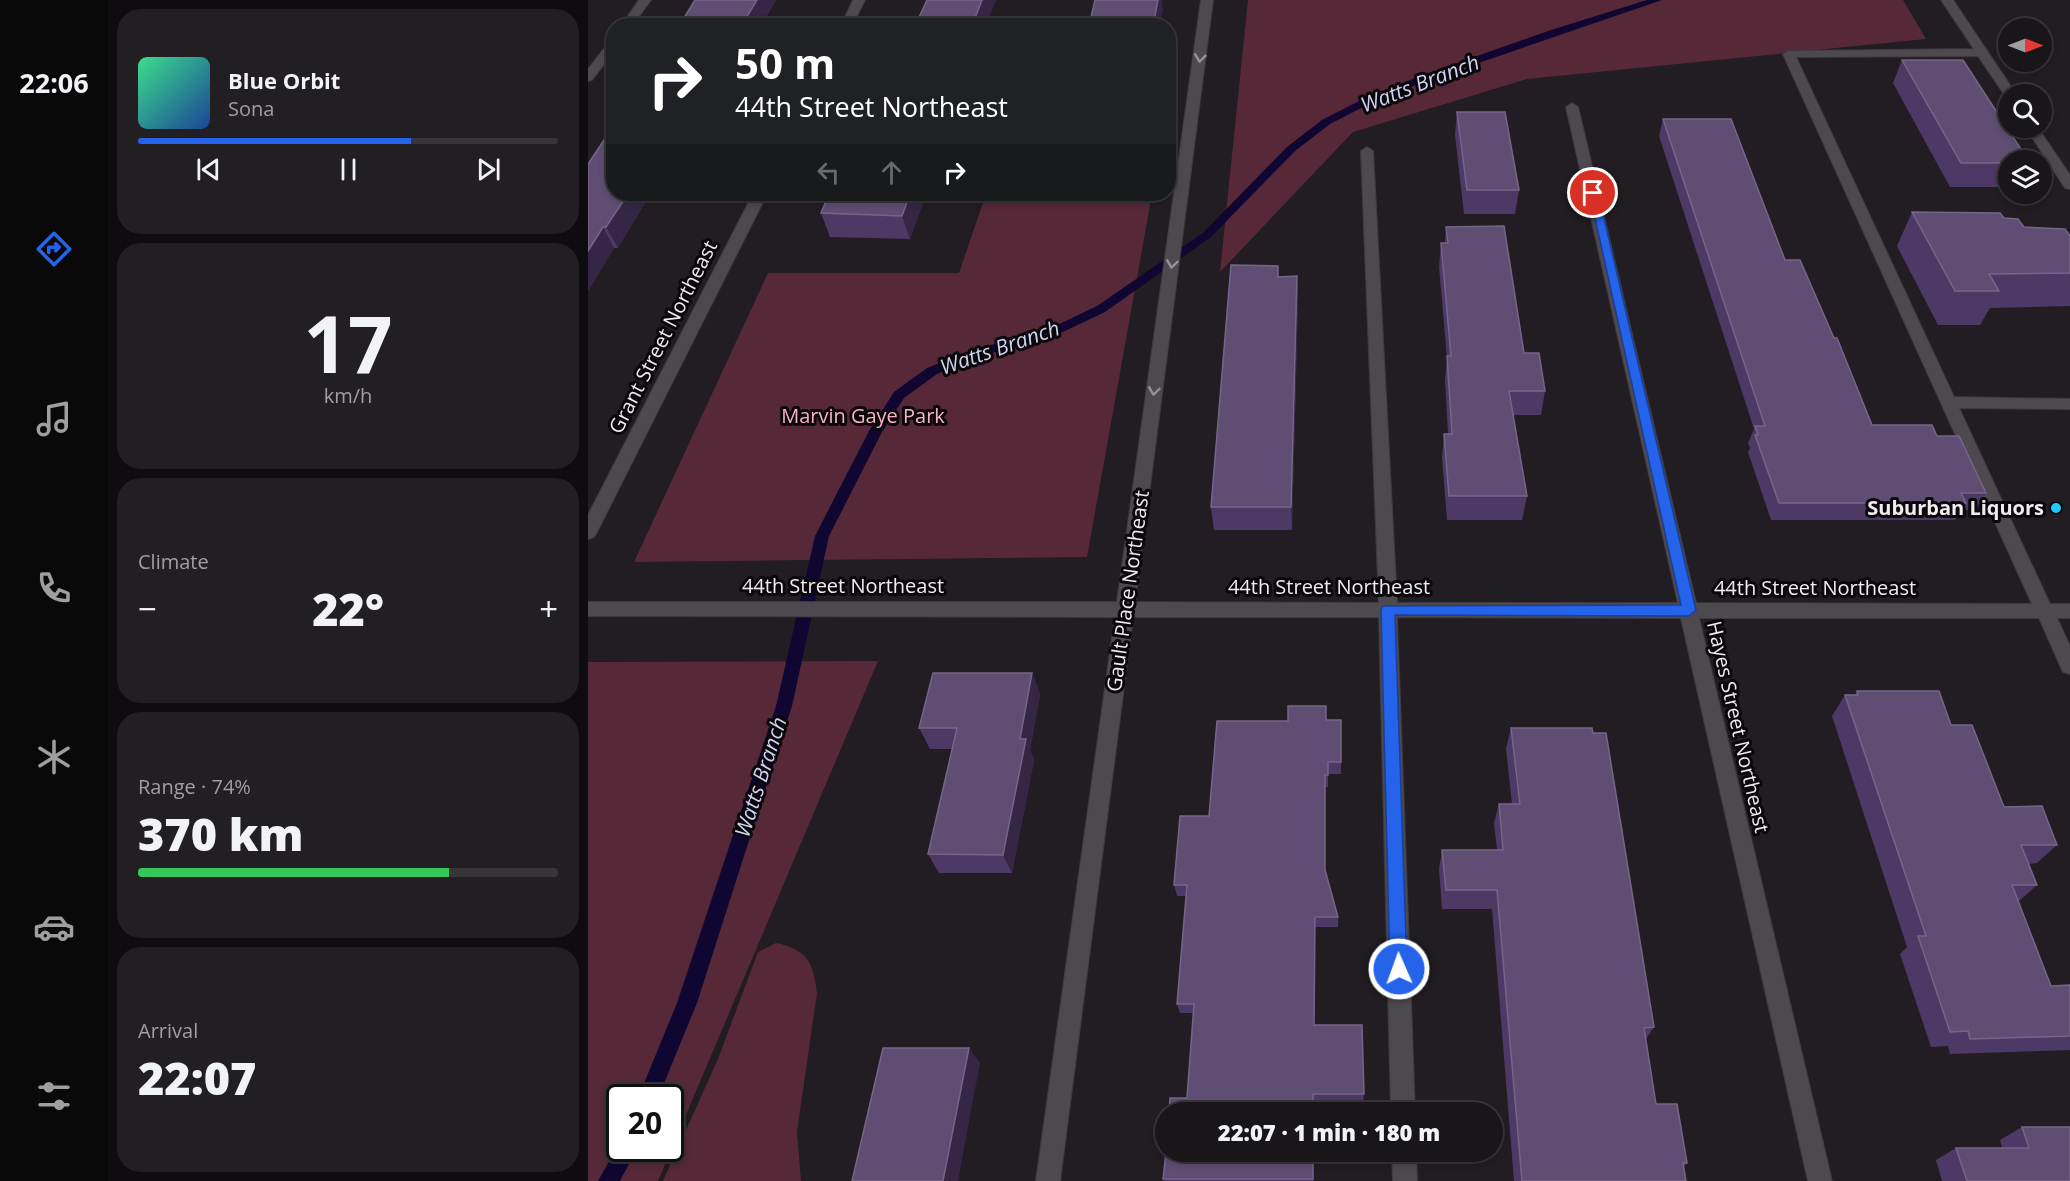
<!DOCTYPE html>
<html lang="en">
<head>
<meta charset="utf-8">
<style>
  :root { --surface:#19161a; --page:#221f23; --text:#f1f3f6; --muted:#9f9fa2; --line:#373539; --accent:#2563eb }
  body { margin:0; font-family:"Open Sans",sans-serif; background:var(--page); color:var(--text); height:100vh; display:flex; flex-direction:column; font-size:22px; white-space:nowrap }
  * { box-sizing:border-box; margin:0 }
  p { font-size:20px; color:var(--muted) }
  .icon { flex:none; width:33px; height:33px; fill:none; stroke:currentColor; stroke-width:2; stroke-linecap:round; stroke-linejoin:round }
  .map { position:relative; flex:1; overflow:hidden }
  .panel { display:flex; flex-direction:column; gap:9px; padding:9px; background:#0e0c0e; width:480px }
  .panel>* { flex:none }
  .hud { position:absolute; left:18px; top:18px; width:570px; height:183px; border-radius:24px; box-shadow:0 3px 9px #0003,0 0 0 2px var(--line); background:#202124; color:#fff; overflow:hidden }
  .needle { width:39px; rotate:90deg }
  .controls { position:absolute; left:1410px; top:18px; display:grid; gap:12px }
  .controls a { display:grid; place-items:center; width:54px; height:54px; border-radius:50%; background:var(--surface); box-shadow:0 3px 9px #0003,0 0 0 2px var(--line); font-size:30px }
  .speed { position:absolute; left:18px; top:1084px; display:flex; gap:12px; font-size:30px; font-weight:700; text-align:center }
  .speed>* { display:grid; place-content:center; width:78px; height:78px; border-radius:50%; background:var(--surface); box-shadow:0 3px 9px #0003,0 0 0 2px var(--line); line-height:1 }
  .speed .limit { border:3px solid #111; border-radius:9px; background:#fff; color:#111 }
  .pin { position:absolute; display:grid; place-items:center; width:51px; height:51px; color:#fff; margin:-26px; border:3px solid #fff; border-radius:50%; box-shadow:0 2px 6px #0007 }
  .me { position:absolute; width:66px; margin:-33px; rotate:358deg; stroke-linejoin:round; filter:drop-shadow(0 0 4px #0008) }
  .turn { display:flex; align-items:center; gap:21px; height:126px; padding:0 30px; font-size:27px }
  .turn .icon { width:78px; height:78px; stroke-width:2.5 }
  .turn b { display:block; font-size:42px; line-height:51px }
  .lanes { display:flex; align-items:center; height:57px; padding:0 30px; background:#0003; justify-content:center; gap:30px; direction:ltr }
  .lanes .off { opacity:.35 }
  .big { font-size:45px; font-weight:800; line-height:1.1 }
  .panel .card { flex:1; display:flex; flex-direction:column; justify-content:center; gap:9px; min-width:0; padding:0 21px; border-radius:24px; background:var(--page) }
  .panel .dial { align-items:center; gap:0 }
  .dial b { font-size:78px; line-height:1 }
  .song { display:flex; align-items:center; gap:18px }
  .cover { width:72px; height:72px; border-radius:9px; background:linear-gradient(135deg,hsl(150 70% 55%),hsl(220 70% 35%)) }
  .played { height:6px; border-radius:3px; background:linear-gradient(90deg,var(--accent) 65%,var(--line) 65%) }
  .keys { display:flex; justify-content:space-around; direction:ltr }
  .heat { display:flex; justify-content:space-between; align-items:center; font-size:33px; direction:ltr }
  .charge { height:9px; border-radius:4px; background:linear-gradient(90deg,#34c759 74%,var(--line) 0) }
  .trip { position:absolute; left:567px; top:1102px; width:348px; height:60px; border-radius:30px; background:var(--surface); box-shadow:0 3px 9px #0003,0 0 0 2px var(--line); font-weight:800; line-height:60px; text-align:center }
  main { display:flex; flex:1; min-height:0 }
  .tabs { display:flex; flex-direction:column; width:108px; justify-content:space-around; align-items:center; background:#0a090a; color:var(--muted) }
  .tabs .icon { width:42px; height:42px }
  .tabs .selected { color:var(--accent) }
  .tabs b { font-size:27px; color:var(--text) }
  .map>svg:first-child { display:block }
</style>
</head>
<body>
<main>
<nav class="tabs">
<b>22:06</b>
<svg class="icon selected" aria-label="directions" viewBox="0 0 24 24"><path d="M12 3l9 9-9 9-9-9zM9 14v-3h6M13 9l2 2-2 2"/></svg>
<svg class="icon" aria-label="music" viewBox="0 0 24 24"><path d="M9 18V5l10-2v13"/><circle cx="6" cy="18" r="3"/><circle cx="16" cy="16" r="3"/></svg>
<svg class="icon" aria-label="phone" viewBox="0 0 24 24"><path d="M5 4h4l2 5-3 2q2 4 5 5l2-3 5 2v4C11 20 4 13 5 4z"/></svg>
<svg class="icon" aria-label="climate" viewBox="0 0 24 24"><path d="M12 3v18M4 7l16 10M4 17L20 7"/></svg>
<svg class="icon" aria-label="car" viewBox="0 0 24 24"><path d="M5 17H2v-5l4-1 3-4h7l3 4 3 1v5h-3M9 17h6M6 11h13"/><circle cx="7" cy="17" r="2"/><circle cx="17" cy="17" r="2"/></svg>
<svg class="icon" aria-label="filters" viewBox="0 0 24 24"><path d="M4 7h16M4 17h16"/><circle cx="9" cy="7" r="2"/><circle cx="15" cy="17" r="2"/></svg>
</nav>
<section class="panel">
<div class="card">
<div class="song"><i class="cover"></i><div><b>Blue Orbit</b><p>Sona</p></div></div>
<div class="played"></div>
<div class="keys"><svg class="icon" aria-label="previous" viewBox="0 0 24 24"><path d="M18 5L8 12l10 7zM5 5v14"/></svg><svg class="icon" aria-label="pause" viewBox="0 0 24 24"><path d="M8 5v14M16 5v14"/></svg><svg class="icon" aria-label="next" viewBox="0 0 24 24"><path d="M6 5l10 7-10 7zM19 5v14"/></svg></div>
</div>
<div class="card dial"><b>17</b><p>km/h</p></div>
<div class="card"><p>Climate</p>
<div class="heat"><a>−</a><b class="big">22°</b><a>+</a></div>
</div>
<div class="card"><p>Range · 74%</p><b class="big">370 km</b><div class="charge"></div></div>
<div class="card"><p>Arrival</p><b class="big">22:07</b></div>
</section>
<div class="map">
<svg width="1482" height="1181" viewBox="0 0 1482 1181">
  <rect width="100%" height="100%" fill="#211d22"/>
  <path fill="#572938" fill-rule="evenodd" d="M 660,0 L 1315,0 L 1338,39 L 939,79 L 765,132 L 632,272 Z
    M 398,194 L 564,194 L 499,557 L 46,562 L 180,273 L 371,273 Z
    M 290,661 L 70,1181 L 0,1181 L 0,662 ZM 32,1098 L 82,1098 L 82,1149 L 32,1149 Z
    M 188,943 C 220,950 225,962 229,993 L 209,1132 L 213,1181 L 75,1181 L 130,1059 L 170,952 Z"/>
  <g fill="none" stroke-linecap="round" stroke-linejoin="round">
    <path fill="#0f0632" fill-rule="evenodd" d="M 1059,0 L 1074,0 L 835,82 L 781,104 L 742,124 L 707,151 L 623,237 L 517,312 L 475,332 L 384,359 L 349,374 L 316,398 L 294,432 L 241,536 L 204,706 L 109,1003 L 70,1098 L 50,1098 L 89,1003 L 188,706 L 227,536 L 281,431 L 306,392 L 339,368 L 376,353 L 467,326 L 509,306 L 615,233 L 699,147 L 734,120 L 773,100 L 827,78 L 963,30 Z
      M 32,1142 L 32,1149 L 49,1149 L 32,1181 L 10,1181 Z"/>
    <g stroke="#3d393e" stroke-width="2">
      <path id="minor" d="M 51,0 L 63,0 L 44,26 L 33,26 Z
        M 265,0 L 277,0 L 264,26 L 253,26 Z
        M 613,0 L 625,0 L 547,602 L 791,603 L 773,151 L 779,147 L 785,151 L 809,603 L 1090,603 L 978,107 L 984,103 L 990,107 L 1108,603 L 1444,604 L 1195,54 L 1201,51 L 1386,49 L 1353,0 L 1365,0 L 1428,94 L 1418,97 L 1390,56 L 1208,57 L 1366,397 L 1482,399 L 1482,409 L 1371,408 L 1462,604 L 1482,604 L 1482,618 L 1469,618 L 1482,646 L 1482,674 L 1475,672 L 1451,618 L 1111,618 L 1244,1181 L 1220,1181 L 1093,618 L 809,617 L 827,1113 L 803,1113 L 791,617 L 545,617 L 472,1181 L 448,1181 L 527,617 L 0,616 L 0,602 L 529,602 Z
        M 26,40 L 26,51 L 4,80 L 0,81 L 0,69 L 22,41 Z
        M 1438,128 L 1450,128 L 1482,175 L 1482,189 L 1477,188 Z
        M 165,194 L 179,194 L 9,532 L 6,537 L 0,539 L 0,515 Z
        M 804,1152 L 828,1152 L 829,1181 L 805,1181 Z"/>
    </g>
    <use href="#minor" fill="#4e494f" fill-rule="evenodd"/>
  </g>
  <path fill="#4d3965" d="M 188,0 L 173,26 L 91,26 Z
    M 1314,60 L 1420,160 L 1420,187 L 1362,187 L 1305,83 Z
    M 869,112 L 931,190 L 927,214 L 876,214 L 867,135 Z
    M 1075,119 L 1197,260 L 1284,425 L 1349,436 L 1398,493 L 1387,510 L 1374,510 L 1367,520 L 1183,520 L 1160,452 L 1162,448 L 1160,443 L 1166,429 L 1071,136 Z
    M 26,122 L 30,248 L 26,248 L 0,291 L 0,164 L 24,127 L 23,125 Z
    M 241,194 L 338,194 L 322,239 L 242,237 L 233,213 Z
    M 1324,212 L 1416,218 L 1436,227 L 1482,236 L 1482,306 L 1402,308 L 1392,325 L 1350,325 L 1309,246 Z
    M 858,227 L 936,353 L 957,391 L 953,415 L 925,415 L 939,496 L 934,520 L 859,520 L 854,458 L 856,434 L 860,434 L 857,380 L 859,358 L 851,267 L 853,243 L 857,243 Z
    M 709,276 L 710,300 L 704,530 L 626,530 L 623,507 L 691,277 Z
    M 444,673 L 452,694 L 442,750 L 446,760 L 424,873 L 351,873 L 340,854 L 365,749 L 342,749 L 331,728 Z
    M 1269,691 L 1363,725 L 1416,807 L 1469,845 L 1449,863 L 1440,864 L 1449,885 L 1430,902 L 1463,986 L 1482,985 L 1482,1050 L 1362,1054 L 1360,1046 L 1343,1047 L 1312,954 L 1319,947 L 1244,716 L 1257,695 L 1267,695 Z
    M 738,720 L 753,720 L 753,774 L 740,774 L 740,787 L 737,787 L 737,870 L 750,917 L 750,927 L 727,927 L 726,1025 L 776,1094 L 775,1102 L 726,1102 L 599,1098 L 606,1013 L 592,1013 L 589,1004 L 598,896 L 589,896 L 586,885 L 621,816 L 700,721 Z
    M 923,728 L 1066,1027 L 1058,1039 L 1068,1104 L 1099,1163 L 1096,1166 L 1098,1181 L 926,1181 L 904,909 L 854,909 L 851,869 L 854,850 L 909,850 L 906,823 L 911,804 L 924,804 L 918,749 Z
    M 1434,1127 L 1482,1181 L 1354,1181 L 1348,1160 L 1368,1148 L 1414,1148 L 1412,1140 Z
    M 725,1152 L 725,1181 L 577,1181 L 575,1179 Z"/>
  <path fill="#342644" d="M 169,0 L 188,0 L 173,26 L 156,26 L 155,23 Z
    M 394,0 L 408,0 L 398,26 L 384,26 Z
    M 570,0 L 574,0 L 575,10 L 572,26 L 565,26 Z
    M 40,194 L 63,194 L 30,248 L 18,227 Z
    M 322,194 L 338,194 L 322,239 L 314,216 Z
    M 15,227 L 26,248 L 0,291 L 0,251 Z
    M 709,276 L 710,300 L 704,530 L 703,507 Z
    M 444,673 L 452,694 L 442,750 L 446,760 L 424,873 L 415,855 L 432,739 Z
    M 381,1048 L 392,1063 L 370,1181 L 355,1181 Z"/>
  <path fill="#5f4d74" stroke="#756688" stroke-width="1.5" d="M 107,0 L 169,0 L 155,23 L 149,23 L 147,26 L 91,26 Z
    M 339,0 L 394,0 L 384,26 L 327,26 Z
    M 507,0 L 570,0 L 565,26 L 501,26 Z
    M 1314,60 L 1375,60 L 1440,160 L 1420,160 L 1420,163 L 1373,163 Z
    M 869,112 L 917,112 L 931,190 L 879,190 Z
    M 1075,119 L 1143,119 L 1197,260 L 1212,260 L 1246,338 L 1249,338 L 1284,425 L 1344,425 L 1349,436 L 1371,436 L 1398,493 L 1373,493 L 1378,503 L 1191,503 L 1167,435 L 1170,435 L 1167,426 L 1177,426 Z
    M 26,125 L 26,194 L 40,194 L 18,227 L 15,227 L 0,251 L 0,164 Z
    M 241,194 L 322,194 L 314,216 L 233,213 Z
    M 1324,212 L 1412,213 L 1416,218 L 1430,219 L 1436,227 L 1477,229 L 1482,236 L 1482,273 L 1401,274 L 1411,291 L 1367,291 Z
    M 916,226 L 936,353 L 951,353 L 957,391 L 921,391 L 939,496 L 861,496 L 856,434 L 864,434 L 859,356 L 863,356 L 853,243 L 860,243 L 858,227 Z
    M 643,265 L 690,266 L 690,277 L 709,276 L 703,507 L 623,507 Z
    M 345,673 L 444,673 L 432,739 L 438,739 L 415,855 L 340,854 L 369,728 L 331,728 Z
    M 1269,691 L 1351,691 L 1363,725 L 1384,725 L 1416,807 L 1454,806 L 1469,845 L 1433,845 L 1449,885 L 1424,885 L 1463,986 L 1482,985 L 1482,1036 L 1382,1039 L 1380,1031 L 1362,1032 L 1330,936 L 1338,936 L 1257,695 L 1270,695 Z
    M 700,706 L 738,706 L 738,720 L 753,720 L 753,762 L 740,762 L 740,775 L 737,775 L 737,870 L 750,917 L 727,917 L 726,1025 L 774,1025 L 776,1094 L 725,1094 L 725,1113 L 581,1113 L 582,1098 L 599,1098 L 606,1004 L 589,1004 L 599,885 L 586,885 L 592,816 L 621,816 L 629,721 L 700,721 Z
    M 923,728 L 1004,728 L 1005,733 L 1018,733 L 1066,1027 L 1056,1028 L 1068,1104 L 1089,1104 L 1099,1163 L 1095,1163 L 1098,1181 L 934,1181 L 909,890 L 858,890 L 854,850 L 915,850 L 911,804 L 932,804 Z
    M 295,1048 L 381,1048 L 355,1181 L 264,1181 Z
    M 1434,1127 L 1482,1127 L 1482,1181 L 1379,1181 L 1368,1148 L 1441,1148 Z
    M 578,1152 L 725,1152 L 725,1179 L 575,1179 Z"/>
  <defs><path id="oneway-chevron" d="M-2-3.5L2.5 0L-2 3.5" fill="none" stroke-width="1.6" stroke-linecap="round" stroke-linejoin="round" transform="scale(1.5)"/></defs>
  <g stroke="#969297">
    <use href="#oneway-chevron" transform="translate(612 58) rotate(97)"/>
    <use href="#oneway-chevron" transform="translate(584 264) rotate(98)"/>
    <use href="#oneway-chevron" transform="translate(566 391) rotate(98)"/>
  </g>
  <path fill="#2563eb" stroke="#184099" stroke-width="1.5" d="M 1001,191 L 1010,193 L 1108,610 L 1101,616 L 807,615 L 819,969 L 817,975 L 811,978 L 805,975 L 802,969 L 793,610 L 795,606 L 1093,605 Z"/>
  <circle fill="#1ec9fd" stroke="#0a080a" stroke-width="2" cx="1468" cy="508" r="6"/>
  <g text-anchor="middle" stroke-width="6" stroke-linejoin="round" paint-order="stroke">
    <g font-size="20" fill="#efecf0" stroke="#0a080a">
      <text transform="translate(75 337) rotate(-63)" y="7">Grant Street Northeast</text>
      <text x="255" y="593">44th Street Northeast</text>
      <text x="741" y="594">44th Street Northeast</text>
      <text x="1227" y="595">44th Street Northeast</text>
      <text transform="translate(540 591) rotate(-82)" y="7">Gault Place Northeast</text>
      <text transform="translate(1150 727) rotate(77)" y="7">Hayes Street Northeast</text>
    </g>
    <g font-size="20" fill="#fbb1c5" stroke="#0a080a">
      <text x="275" y="423">Marvin Gaye Park</text>
    </g>
    <g font-size="20" font-weight="bold" fill="#efecf0" stroke="#0a080a" text-anchor="end">
      <text x="1456" y="515">Suburban Liquors</text>
    </g>
    <g font-size="21" font-style="italic" fill="#d2d3f4" stroke="#0a080a">
      <text transform="translate(832 84) rotate(-21)" y="7">Watts Branch</text>
      <text transform="translate(412 348) rotate(-19)" y="7">Watts Branch</text>
      <text transform="translate(173 777) rotate(-72)" y="7">Watts Branch</text>
    </g>
  </g>
</svg>
<div class="controls">
<a><svg class="needle" viewBox="-14 -14 28 28"><path d="M0-13l5 13h-10z" fill="#e53935"/><path d="M0 13l5-13h-10z" fill="#9f9fa2"/></svg></a>
<a><svg class="icon" aria-label="search" viewBox="0 0 24 24"><circle cx="10" cy="10" r="6"/><path d="M15 15l6 6"/></svg></a>
<a><svg class="icon" aria-label="layers" viewBox="0 0 24 24"><path d="M12 4l9 5-9 5-9-5zM3 14l9 5 9-5"/></svg></a>
</div>
<div class="speed"><div class="limit">20</div></div>
<div class="pin" style="left:1005px;top:193px;background:#d93025"><svg class="icon" aria-label="arrive" viewBox="0 0 24 24"><path d="M6 21V4h12l-3 4 3 4H6"/></svg></div>
<svg class="me" style="left:811px;top:969px" viewBox="-20 -20 40 40"><circle r="17" fill="#2563eb" stroke="#fff" stroke-width="3"/><path d="M0-11L8 9 0 5-8 9z" fill="#fff"/></svg>
<div class="trip">22:07 · 1 min · 180 m</div>
<div class="hud">
<div class="turn"><svg class="icon" aria-label="right" viewBox="0 0 24 24"><path d="M7 20v-9h11M14 6l5 5-5 5"/></svg><div><b>50 m</b>44th Street Northeast</div></div>
<div class="lanes"><svg class="icon off" aria-label="left" viewBox="0 0 24 24"><path d="M17 20v-9H6M10 6l-5 5 5 5"/></svg><svg class="icon off" aria-label="ahead" viewBox="0 0 24 24"><path d="M12 20V5M6 11l6-6 6 6"/></svg><svg class="icon" aria-label="right" viewBox="0 0 24 24"><path d="M7 20v-9h11M14 6l5 5-5 5"/></svg></div>
</div>
</div>
</main>
</body>
</html>
